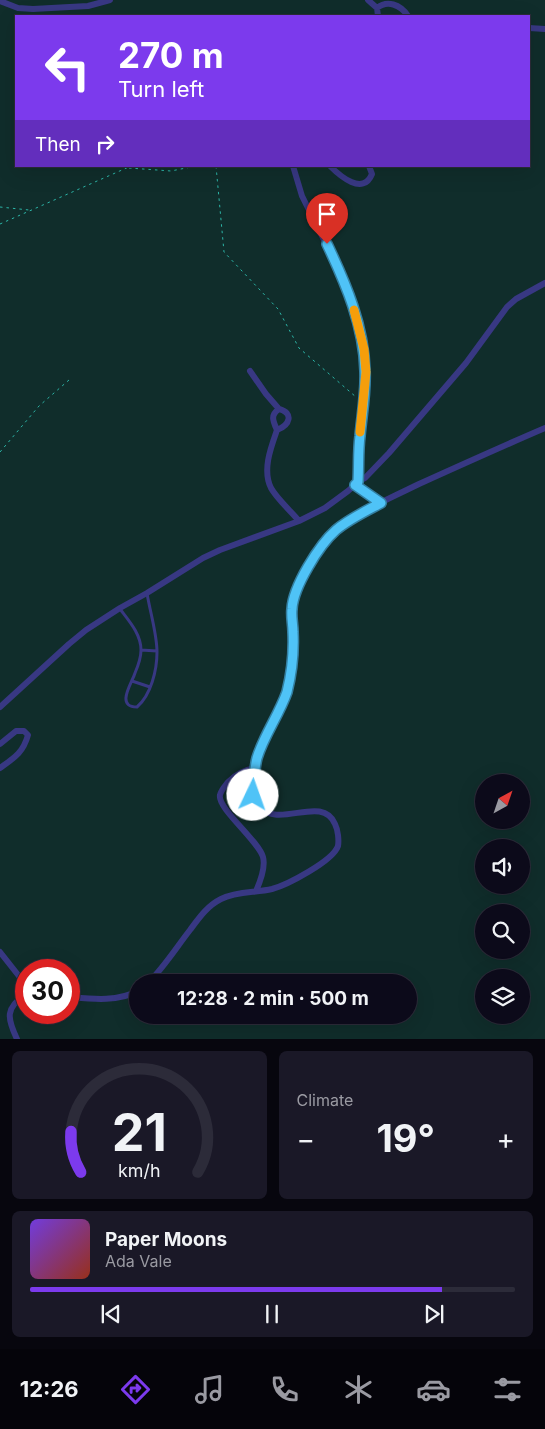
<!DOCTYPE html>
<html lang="en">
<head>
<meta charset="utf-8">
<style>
  :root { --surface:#0c0a1a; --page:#1a1827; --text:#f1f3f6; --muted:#9a9aa2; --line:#2c2b39; --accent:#7c3aed }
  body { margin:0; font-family:Inter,sans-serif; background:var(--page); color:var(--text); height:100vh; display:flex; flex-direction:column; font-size:19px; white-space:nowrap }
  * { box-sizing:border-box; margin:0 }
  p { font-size:16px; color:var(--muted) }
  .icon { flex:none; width:28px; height:28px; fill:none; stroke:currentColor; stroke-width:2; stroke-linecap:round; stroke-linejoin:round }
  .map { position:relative; height:1039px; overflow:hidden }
  .drawer { display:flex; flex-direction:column; gap:12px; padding:12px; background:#07060e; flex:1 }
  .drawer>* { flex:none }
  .hud { position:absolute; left:15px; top:15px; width:515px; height:152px; border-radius:0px; box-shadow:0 5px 20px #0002,0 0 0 1px var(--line); background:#7c3aed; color:#fff; overflow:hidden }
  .needle { width:32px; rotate:40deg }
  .tools { position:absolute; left:475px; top:774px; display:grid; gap:10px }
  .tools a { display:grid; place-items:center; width:55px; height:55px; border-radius:50%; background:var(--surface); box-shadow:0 5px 20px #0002,0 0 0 1px var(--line); font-size:25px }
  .speed { position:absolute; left:15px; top:959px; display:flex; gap:10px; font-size:25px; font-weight:700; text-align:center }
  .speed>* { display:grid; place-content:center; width:65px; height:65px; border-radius:50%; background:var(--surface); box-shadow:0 5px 20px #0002,0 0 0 1px var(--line); line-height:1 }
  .speed .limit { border:8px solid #d22; background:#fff; color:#111 }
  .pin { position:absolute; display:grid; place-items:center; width:42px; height:42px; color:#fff; margin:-51px -21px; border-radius:50% 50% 50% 0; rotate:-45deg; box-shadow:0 0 5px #0007 }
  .pin .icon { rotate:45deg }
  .me { position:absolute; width:55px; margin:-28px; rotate:3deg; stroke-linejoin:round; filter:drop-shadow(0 0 4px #0008) }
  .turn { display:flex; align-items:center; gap:18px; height:105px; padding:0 20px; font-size:22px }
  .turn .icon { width:65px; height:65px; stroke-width:2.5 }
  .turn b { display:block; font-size:35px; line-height:42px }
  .then { display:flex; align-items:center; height:48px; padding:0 20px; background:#0003; gap:10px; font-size:19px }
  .big { font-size:38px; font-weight:700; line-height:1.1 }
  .drawer .widget { flex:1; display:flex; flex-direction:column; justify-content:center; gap:8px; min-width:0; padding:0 18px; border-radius:8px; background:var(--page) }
  .drawer .dial { align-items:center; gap:0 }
  .dial svg { height:130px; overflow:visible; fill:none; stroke:var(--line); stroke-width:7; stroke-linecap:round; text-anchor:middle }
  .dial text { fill:var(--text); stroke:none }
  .song { display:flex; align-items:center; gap:15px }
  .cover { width:60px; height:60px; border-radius:8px; background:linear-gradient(135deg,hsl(260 70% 55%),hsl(10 70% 35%)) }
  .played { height:5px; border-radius:2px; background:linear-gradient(90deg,var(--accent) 85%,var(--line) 85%) }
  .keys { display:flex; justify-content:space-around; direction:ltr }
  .heat { display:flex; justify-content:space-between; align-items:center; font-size:28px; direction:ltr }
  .drawer .tiles { flex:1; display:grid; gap:12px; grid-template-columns:1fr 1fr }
  .widget:last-child { grid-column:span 2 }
  .trip { position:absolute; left:129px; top:974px; width:288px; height:50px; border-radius:25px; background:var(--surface); box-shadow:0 5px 20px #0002,0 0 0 1px var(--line); font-weight:700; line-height:50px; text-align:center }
  .tab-bar { display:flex; height:80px; justify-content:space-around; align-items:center; background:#05040a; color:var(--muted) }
  .tab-bar .icon { width:35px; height:35px }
  .tab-bar .current { color:var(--accent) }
  .tab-bar b { font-size:22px; color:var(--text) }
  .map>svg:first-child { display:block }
</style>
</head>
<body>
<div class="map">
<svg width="545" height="1039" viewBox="0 0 545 1039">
  <rect width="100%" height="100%" fill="#100d23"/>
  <path fill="#102d2b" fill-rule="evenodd" d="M 0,0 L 545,0 L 545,1039 L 0,1039 ZM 16,16 L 529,16 L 529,166 L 16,166 ZM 484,782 L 521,782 L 521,820 L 484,820 ZM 484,848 L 521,848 L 521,885 L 484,885 ZM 484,912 L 521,912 L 521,950 L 484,950 ZM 26,970 L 69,970 L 69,1012 L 26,1012 ZM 484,978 L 521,978 L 521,1015 L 484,1015 ZM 138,982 L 408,982 L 408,1015 L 138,1015 Z"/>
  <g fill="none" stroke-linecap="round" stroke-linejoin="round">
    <path stroke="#2cb6a8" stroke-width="1" stroke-dasharray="2.5 4" stroke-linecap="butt" d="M 216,166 L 224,252 L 278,309 L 299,348 L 356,397
      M 129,168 L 171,171 L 196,166
      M 0,207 L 29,210
      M 0,224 L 131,166
      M 0,452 L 39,406 L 69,380"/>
    <path stroke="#383883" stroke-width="3" d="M 120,609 C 129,621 141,634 141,650 C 141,658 138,666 135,673 C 132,683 115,707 137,707 C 151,695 157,670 157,652 C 157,634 150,612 147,593
      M 141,650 L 157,651
      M 132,681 L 150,687"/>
    <path stroke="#383883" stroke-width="6" d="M 368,0 L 377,8
      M 0,1 L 18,8 L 33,9 L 88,6 L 110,0
      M 378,16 L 377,8 C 387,0 400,4 408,16
      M 529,28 L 545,29
      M 330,166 C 340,176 363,196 372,174 L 369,166
      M 250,371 L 266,394 L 279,409
      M 277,430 C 273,421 270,415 279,409 C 294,413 290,425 277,430 C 271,447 262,470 271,488 C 277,499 291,511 299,521
      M 358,482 L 365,478 L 389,453 L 466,363 L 507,307 L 516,299 L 545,283
      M 355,485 L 381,503
      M 0,707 L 69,644 L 86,630 L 120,608 L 147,593 L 203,558 L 220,550 L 299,521 L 325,508 L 348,491 L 358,482 L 360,437 L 366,372 L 363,349 L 359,327 L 352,303 L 337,266 L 302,196 L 293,166
      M 0,744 L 16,731 L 24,731 L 28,735 C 23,753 14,758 0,768
      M 255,768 C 244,770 236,774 228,782 C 225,786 221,790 220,795 C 217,808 258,840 263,857 C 266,868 260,882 256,891
      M 0,952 L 26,985
      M 149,982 C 164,967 176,948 190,930 C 199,918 207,906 221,899 C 237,891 255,893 272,889 C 287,885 333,861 338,846 C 339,840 338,830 335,824 C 322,794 280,829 259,807 C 253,801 253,794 254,786 C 254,776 254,766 258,756 C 263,740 273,727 279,712 C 288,688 293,669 293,643 C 294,627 290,611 295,595 C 300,577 323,540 338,529 C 362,510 392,497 419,484 C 461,465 503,446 545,428
      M 69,997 C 92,999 117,1002 138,991
      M 17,1039 C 7,1018 5,1008 26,994"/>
  </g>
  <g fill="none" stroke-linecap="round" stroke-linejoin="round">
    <g stroke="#337fa1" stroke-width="12">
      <path id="route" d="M 253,795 C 254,783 254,770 257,758 C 264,735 279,715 287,692 C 292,672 294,652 293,632 C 293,624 291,617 292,609 C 293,587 319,545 336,530 C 349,519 366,511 381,503 L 355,485 L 358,482 C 359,466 358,451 360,436 C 362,414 366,393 365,371 C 364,326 346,284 327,244"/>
    </g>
    <use href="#route" stroke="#4fc3f7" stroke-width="9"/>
    <path stroke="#f59e0b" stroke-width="9" d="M 354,310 L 364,349 L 366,372 L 360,432"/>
  </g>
</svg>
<div class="tools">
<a><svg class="needle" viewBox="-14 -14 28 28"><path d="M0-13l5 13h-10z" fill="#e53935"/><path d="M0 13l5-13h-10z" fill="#9a9aa2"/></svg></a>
<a><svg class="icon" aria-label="sound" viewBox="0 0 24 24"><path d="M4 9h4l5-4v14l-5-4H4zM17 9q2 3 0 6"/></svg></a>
<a><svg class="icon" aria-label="search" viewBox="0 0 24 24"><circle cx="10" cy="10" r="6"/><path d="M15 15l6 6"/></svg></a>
<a><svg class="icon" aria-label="layers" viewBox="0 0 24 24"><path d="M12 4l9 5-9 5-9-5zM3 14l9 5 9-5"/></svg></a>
</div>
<div class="speed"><div class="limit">30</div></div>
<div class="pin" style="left:327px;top:244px;background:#d93025"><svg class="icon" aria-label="arrive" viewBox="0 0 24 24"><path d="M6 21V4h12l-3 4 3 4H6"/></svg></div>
<svg class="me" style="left:253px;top:795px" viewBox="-20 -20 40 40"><circle r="19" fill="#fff"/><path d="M0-13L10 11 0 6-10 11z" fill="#4fc3f7"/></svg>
<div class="trip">12:28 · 2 min · 500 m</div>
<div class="hud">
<div class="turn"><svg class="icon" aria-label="left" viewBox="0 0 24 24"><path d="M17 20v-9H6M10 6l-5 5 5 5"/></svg><div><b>270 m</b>Turn left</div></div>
<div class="then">Then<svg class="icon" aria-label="right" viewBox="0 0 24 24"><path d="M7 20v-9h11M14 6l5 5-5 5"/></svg></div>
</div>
</div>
<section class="drawer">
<div class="tiles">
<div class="widget dial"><svg viewBox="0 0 100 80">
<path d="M14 69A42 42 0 1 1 86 69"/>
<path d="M14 69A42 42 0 0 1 8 44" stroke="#7c3aed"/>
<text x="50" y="56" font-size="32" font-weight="700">21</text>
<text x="50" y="72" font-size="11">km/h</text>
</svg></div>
<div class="widget"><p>Climate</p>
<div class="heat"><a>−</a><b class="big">19°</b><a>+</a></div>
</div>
<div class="widget">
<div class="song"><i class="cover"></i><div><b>Paper Moons</b><p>Ada Vale</p></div></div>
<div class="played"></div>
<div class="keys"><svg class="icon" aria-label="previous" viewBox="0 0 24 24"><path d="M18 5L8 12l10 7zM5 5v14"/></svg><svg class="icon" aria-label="pause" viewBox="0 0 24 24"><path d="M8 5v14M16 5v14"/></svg><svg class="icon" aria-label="next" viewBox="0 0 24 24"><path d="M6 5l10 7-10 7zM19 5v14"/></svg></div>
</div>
</div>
</section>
<nav class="tab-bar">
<b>12:26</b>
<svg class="icon current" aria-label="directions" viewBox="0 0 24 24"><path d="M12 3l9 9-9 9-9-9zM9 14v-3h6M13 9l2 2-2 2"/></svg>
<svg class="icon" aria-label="music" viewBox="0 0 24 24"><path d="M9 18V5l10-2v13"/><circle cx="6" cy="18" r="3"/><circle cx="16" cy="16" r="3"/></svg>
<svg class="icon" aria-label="phone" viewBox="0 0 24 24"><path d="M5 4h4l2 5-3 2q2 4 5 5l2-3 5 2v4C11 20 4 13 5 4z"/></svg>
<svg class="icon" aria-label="climate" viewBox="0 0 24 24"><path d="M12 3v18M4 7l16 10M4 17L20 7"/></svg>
<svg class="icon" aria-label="car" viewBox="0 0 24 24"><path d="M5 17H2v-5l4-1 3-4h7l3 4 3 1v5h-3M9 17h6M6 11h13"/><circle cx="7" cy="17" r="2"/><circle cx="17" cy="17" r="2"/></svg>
<svg class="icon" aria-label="filters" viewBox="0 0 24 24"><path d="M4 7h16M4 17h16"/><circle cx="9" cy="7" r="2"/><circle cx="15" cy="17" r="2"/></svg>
</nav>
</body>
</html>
